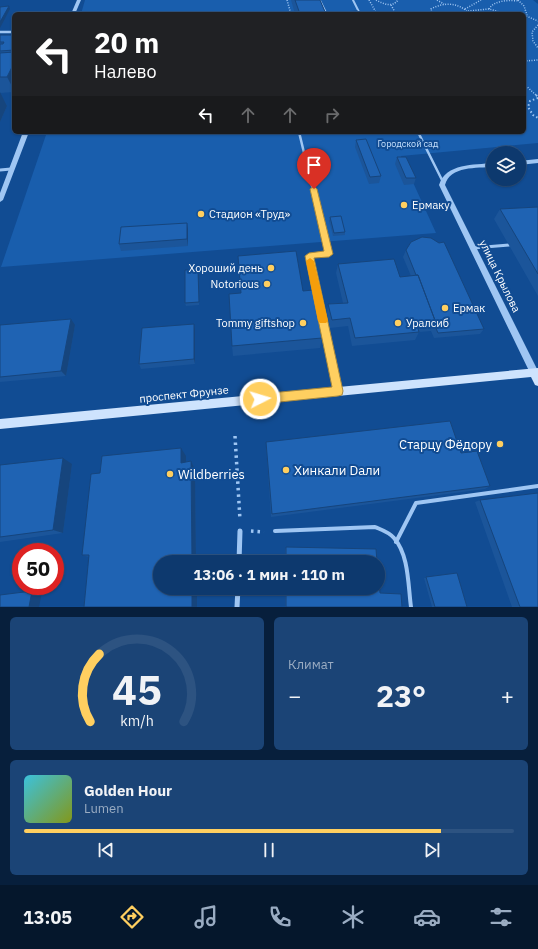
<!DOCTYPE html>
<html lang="ru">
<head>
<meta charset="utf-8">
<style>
  :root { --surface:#0d396e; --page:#1b4476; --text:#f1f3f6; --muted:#9aacc2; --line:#2d5381; --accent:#ffcf60 }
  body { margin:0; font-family:"IBM Plex Sans",sans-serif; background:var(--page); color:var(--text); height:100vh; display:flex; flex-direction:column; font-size:15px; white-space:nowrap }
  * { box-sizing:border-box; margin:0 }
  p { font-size:13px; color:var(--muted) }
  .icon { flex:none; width:22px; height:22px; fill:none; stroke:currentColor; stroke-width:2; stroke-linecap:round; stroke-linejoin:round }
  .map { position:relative; height:607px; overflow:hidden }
  .drawer { display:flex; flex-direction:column; gap:10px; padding:10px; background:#071f3c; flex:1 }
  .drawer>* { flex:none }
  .banner { position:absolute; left:12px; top:12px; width:514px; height:122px; border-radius:6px; box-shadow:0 1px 3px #0004,0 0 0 1px var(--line); background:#202124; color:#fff; overflow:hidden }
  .fabs { position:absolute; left:486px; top:146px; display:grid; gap:8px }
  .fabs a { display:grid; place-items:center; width:40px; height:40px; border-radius:50%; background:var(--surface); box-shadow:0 1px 3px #0004,0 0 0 1px var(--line); font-size:20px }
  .speed { position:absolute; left:12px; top:543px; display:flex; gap:8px; font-size:20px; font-weight:700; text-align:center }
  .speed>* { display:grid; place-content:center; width:52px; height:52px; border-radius:50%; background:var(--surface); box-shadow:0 1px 3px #0004,0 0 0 1px var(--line); line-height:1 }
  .speed .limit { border:6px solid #d22; background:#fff; color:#111 }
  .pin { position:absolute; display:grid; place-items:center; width:34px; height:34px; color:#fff; margin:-41px -17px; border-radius:50% 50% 50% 0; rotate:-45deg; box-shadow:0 0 4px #0007 }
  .pin .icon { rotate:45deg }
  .me { position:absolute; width:44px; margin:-22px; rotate:85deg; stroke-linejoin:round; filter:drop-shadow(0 0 3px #0008) }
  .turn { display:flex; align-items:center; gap:14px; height:84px; padding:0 16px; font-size:18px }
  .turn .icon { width:52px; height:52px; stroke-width:2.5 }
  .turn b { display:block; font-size:28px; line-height:34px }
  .lanes { display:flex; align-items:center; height:38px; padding:0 16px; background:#0003; justify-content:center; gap:20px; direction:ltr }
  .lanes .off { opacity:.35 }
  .big { font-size:30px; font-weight:700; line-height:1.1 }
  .drawer .tile { flex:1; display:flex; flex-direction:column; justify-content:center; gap:6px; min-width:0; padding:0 14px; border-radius:6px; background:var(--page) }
  .drawer .dial { align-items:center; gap:0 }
  .dial svg { height:104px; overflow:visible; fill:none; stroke:var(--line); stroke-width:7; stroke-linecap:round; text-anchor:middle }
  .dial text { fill:var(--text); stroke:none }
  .song { display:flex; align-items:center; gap:12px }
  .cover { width:48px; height:48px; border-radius:6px; background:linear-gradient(135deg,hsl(190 70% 55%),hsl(70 70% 35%)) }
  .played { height:4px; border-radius:2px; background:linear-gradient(90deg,var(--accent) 85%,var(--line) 85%) }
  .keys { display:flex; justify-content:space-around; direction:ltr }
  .heat { display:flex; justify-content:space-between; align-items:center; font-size:22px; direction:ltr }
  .drawer .tiles { flex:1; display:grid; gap:10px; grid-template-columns:1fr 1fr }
  .tile:last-child { grid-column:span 2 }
  .trip { position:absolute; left:153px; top:555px; width:232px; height:40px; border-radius:20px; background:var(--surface); box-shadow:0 1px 3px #0004,0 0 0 1px var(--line); font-weight:700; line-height:40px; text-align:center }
  .tabs { display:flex; height:64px; justify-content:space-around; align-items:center; background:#05172c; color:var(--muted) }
  .tabs .icon { width:28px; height:28px }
  .tabs .current { color:var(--accent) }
  .tabs b { font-size:18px; color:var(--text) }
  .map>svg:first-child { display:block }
</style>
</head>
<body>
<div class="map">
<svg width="538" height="607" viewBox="0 0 538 607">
  <rect width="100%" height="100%" fill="#114c93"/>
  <path fill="#195ead" d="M 85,0 L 533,0 L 538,4 L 538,143 L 401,156 L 436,233 L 1,267 L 47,132 L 524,132 L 524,14 L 81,14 Z"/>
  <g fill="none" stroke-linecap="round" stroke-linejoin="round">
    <path stroke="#9fc6f3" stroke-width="1.5" stroke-dasharray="1 1.5" stroke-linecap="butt" d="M 287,0 L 291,14
      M 369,0 L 377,14
      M 376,0 C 384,4 392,8 398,0
      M 437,0 L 444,4
      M 518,0 L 524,6 L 527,15
      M 391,5 L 396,14
      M 465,9 L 481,0
      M 489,9 C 494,0 509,0 519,1
      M 468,11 L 489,9 L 507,14
      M 432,14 L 431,9 C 443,2 460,2 469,14
      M 524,15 L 538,21
      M 538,25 L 532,32 L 533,41 L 538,48
      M 524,61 L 538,60
      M 524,84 L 537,96"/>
    <path stroke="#9fc6f3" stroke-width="2" stroke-dasharray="1.5 2.5" stroke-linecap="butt" d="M 536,95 L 538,97
      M 538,98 L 530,101 L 528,107 L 533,115 L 538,118"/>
    <path stroke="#9fc6f3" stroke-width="3.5" stroke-dasharray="2.5 4" stroke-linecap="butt" d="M 235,436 L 240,520
      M 251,531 L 264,532"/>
    <path stroke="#9fc6f3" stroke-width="1.5" d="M 320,0 L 327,14"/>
    <path stroke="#9fc6f3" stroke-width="2.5" d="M 299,132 L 321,223"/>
    <path stroke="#9fc6f3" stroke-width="3" d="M 321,222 L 329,254 L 309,256 L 338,389
      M 473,248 L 509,245"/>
    <path stroke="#9fc6f3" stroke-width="4" d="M 338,388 L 338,390
      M 275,531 L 375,527 C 382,530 389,532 394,538 C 409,555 408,585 411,607
      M 396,542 L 416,503 L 538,486"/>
    <path stroke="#9fc6f3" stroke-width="2" d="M 353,0 L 360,14"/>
    <path stroke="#9fc6f3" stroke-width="2.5" d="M 418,132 L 442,180"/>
    <path stroke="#9fc6f3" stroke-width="2.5" d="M 0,32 L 14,32"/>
    <path stroke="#9fc6f3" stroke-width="3" d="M 0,170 L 11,169"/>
    <path stroke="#9fc6f3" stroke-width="5" d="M 239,562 L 240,531
      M 237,607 L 238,588"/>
    <path fill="#9fc6f3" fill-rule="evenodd" d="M 77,0 L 81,0 L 75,14 L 71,14 Z
      M 23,132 L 29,132 L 3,200 L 0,202 L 0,193 Z
      M 538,159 L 538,163 L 519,165 L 519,161 Z
      M 493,163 L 493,167 C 477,168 450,166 445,185 L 537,369 L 538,372 L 537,375 L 534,376 L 531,375 L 439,185 C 446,163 474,165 493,163 Z"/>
    <path fill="#cee3fd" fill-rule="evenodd" d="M 538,368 L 538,386 L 535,385 L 531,377 L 0,429 L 0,419 Z"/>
  </g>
  <path fill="#1b559a" d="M 291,0 L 320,0 L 326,14 L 295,14 Z
    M 0,35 L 14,35 L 14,92 L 0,93 L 7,106 L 0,122 Z
    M 446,132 L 470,132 L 447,134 Z
    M 356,140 L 381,176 L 379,183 L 369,184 L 355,147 Z
    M 397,157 L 416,178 L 414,184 L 404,185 L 395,164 Z
    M 538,207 L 538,296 L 494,219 L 500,209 Z
    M 330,217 L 345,232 L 345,235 L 333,236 L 329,221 Z
    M 188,229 L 188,246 L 121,251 L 119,244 Z
    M 406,250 L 484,329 L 480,334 L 434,338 L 431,331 L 419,332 L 415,340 L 352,346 L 348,326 L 330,328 L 327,313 L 328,304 L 343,303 L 336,273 L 338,264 L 400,277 L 411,276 L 403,257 Z
    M 198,270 L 199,273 L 199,305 L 186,306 L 185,303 Z
    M 303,291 L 322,338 L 320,348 L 233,356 L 232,346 Z
    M 194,324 L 195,330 L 195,364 L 141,369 L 139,364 Z
    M 0,325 L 75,325 L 66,376 L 0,382 Z
    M 266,446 L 461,453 L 490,486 L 485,489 L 271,517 Z
    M 186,456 L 186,462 L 191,461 L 195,469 L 196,562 L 160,562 L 197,588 L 197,607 L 84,607 L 89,557 L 82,555 L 100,473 Z
    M 72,464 L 63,533 L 0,542 L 0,465 Z
    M 480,500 L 538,607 L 512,607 L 475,502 Z
    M 286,547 L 377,562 L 285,562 L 285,550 Z
    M 457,573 L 467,607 L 432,607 L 424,578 Z
    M 285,588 L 378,588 L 380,593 L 402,607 L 285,607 Z"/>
  <path fill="#16457d" d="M 9,6 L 10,9 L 0,28 L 0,22 Z
    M 14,63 L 14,90 L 7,77 Z
    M 0,92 L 7,106 L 0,122 Z
    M 187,223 L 188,229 L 188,246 L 187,239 Z
    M 198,270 L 199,273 L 199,305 L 199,302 Z
    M 71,319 L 75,325 L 66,376 L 61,371 Z
    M 194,324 L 195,330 L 195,364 L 194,359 Z
    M 181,448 L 186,456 L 186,471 L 181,463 Z
    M 63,458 L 72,464 L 63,533 L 53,530 Z
    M 191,461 L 195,469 L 196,562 L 192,562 Z
    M 192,588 L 197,588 L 197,607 L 192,607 Z
    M 32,591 L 42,592 L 39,607 L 29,607 Z"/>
  <path fill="#1f63b3" stroke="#16457d" d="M 295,0 L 320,0 L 326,14 L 300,14 Z
    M 9,6 L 0,22 L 0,7 Z
    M 358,11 L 360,14 L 342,14 L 341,12 Z
    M 0,35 L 14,35 L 14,50 L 0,51 L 0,44 L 3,44 L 4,42 L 0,42 Z
    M 14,52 L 14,63 L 7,77 L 0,77 L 0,53 Z
    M 366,139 L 381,176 L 370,177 L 356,140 Z
    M 397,157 L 406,157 L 416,178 L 406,178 Z
    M 538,207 L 538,274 L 500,209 Z
    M 341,216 L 345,232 L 334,233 L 330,217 Z
    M 187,223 L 187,239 L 119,244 L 121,227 Z
    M 422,237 L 431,238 L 439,243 L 444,242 L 484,329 L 438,333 L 435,326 L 436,323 L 418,275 L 416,275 L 406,250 L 411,242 Z
    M 296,251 L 303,291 L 313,290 L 322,338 L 232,346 L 229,294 L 241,293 L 238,256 Z
    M 394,259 L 400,277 L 418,275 L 436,323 L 417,325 L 419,332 L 355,338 L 350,318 L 332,320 L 328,304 L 348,303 L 338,264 Z
    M 185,270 L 198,270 L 199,302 L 185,303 Z
    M 71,319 L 61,371 L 0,377 L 0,325 Z
    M 194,324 L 194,359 L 139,364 L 142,328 Z
    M 450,421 L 461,453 L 477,451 L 490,486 L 272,514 L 266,442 Z
    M 181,448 L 181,463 L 191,461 L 192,562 L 160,562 L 160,588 L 192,588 L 192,607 L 84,607 L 89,555 L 82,555 L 91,474 L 100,473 L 102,456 Z
    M 63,458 L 53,530 L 0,537 L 0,465 Z
    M 538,493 L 538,607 L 520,607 L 480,500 Z
    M 286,547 L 376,549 L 377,562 L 286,562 Z
    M 378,570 L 380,593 L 401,594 L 402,607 L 286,607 L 286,588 L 378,588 Z
    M 457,573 L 467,607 L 435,607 L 426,577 Z
    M 32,591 L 29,607 L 0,607 L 0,595 Z"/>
  <path fill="#ffcf60" stroke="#a6873e" d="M 314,186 L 317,189 L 333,254 L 329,257 L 314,258 L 343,391 L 342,395 L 338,396 L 260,404 L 257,402 L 255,399 L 257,395 L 260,394 L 332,387 L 305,256 L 309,253 L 324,251 L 310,189 Z"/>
  <path fill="#f59e0b" d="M 310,258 L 314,261 L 328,321 L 326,323 L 320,323 L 318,321 L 306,261 Z"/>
  <g fill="#ffcf60" stroke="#114c93" stroke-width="1.5">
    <circle cx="404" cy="205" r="4"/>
    <circle cx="201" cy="214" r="4"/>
    <circle cx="271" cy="268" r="4"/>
    <circle cx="267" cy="284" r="4"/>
    <circle cx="445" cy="308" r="4"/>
    <circle cx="303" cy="323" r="4"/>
    <circle cx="398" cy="323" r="4"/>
    <circle cx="500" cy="444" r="4"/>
    <circle cx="286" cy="470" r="4"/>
    <circle cx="170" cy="474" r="4"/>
  </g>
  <g text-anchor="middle" stroke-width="4" stroke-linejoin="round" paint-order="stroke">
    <g font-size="9" fill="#c6e0fd" stroke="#114c93">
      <text x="408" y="147">Городской сад</text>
    </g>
    <g font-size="11" fill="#fff" stroke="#114c93" text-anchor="start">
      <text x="412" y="209">Ермаку</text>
      <text x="209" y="218">Стадион «Труд»</text>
      <text x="263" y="272" text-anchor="end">Хороший день</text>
      <text x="259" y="288" text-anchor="end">Notorious</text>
      <text x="453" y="312">Ермак</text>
      <text x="295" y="327" text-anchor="end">Tommy giftshop</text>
      <text x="406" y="327">Уралсиб</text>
    </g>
    <g font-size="11" fill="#fff" stroke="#114c93">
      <text transform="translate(500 276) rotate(64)" y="4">улица Крылова</text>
      <text transform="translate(184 394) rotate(-6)" y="4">проспект Фрунзе</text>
    </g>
    <g font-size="13" fill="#fff" stroke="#114c93" text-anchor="start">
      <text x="492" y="449" text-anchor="end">Старцу Фёдору</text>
      <text x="294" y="475">Хинкали Dали</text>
      <text x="178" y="479">Wildberries</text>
    </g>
  </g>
</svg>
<div class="fabs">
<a><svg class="icon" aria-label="layers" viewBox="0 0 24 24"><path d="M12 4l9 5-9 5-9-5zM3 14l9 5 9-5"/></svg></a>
</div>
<div class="speed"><div class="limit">50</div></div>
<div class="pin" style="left:314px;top:189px;background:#d93025"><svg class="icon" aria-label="arrive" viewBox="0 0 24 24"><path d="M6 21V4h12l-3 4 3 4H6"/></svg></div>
<svg class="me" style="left:260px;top:399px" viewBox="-20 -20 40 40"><circle r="17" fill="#ffcf60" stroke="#fff" stroke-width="3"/><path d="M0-11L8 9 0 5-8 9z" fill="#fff"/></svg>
<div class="trip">13:06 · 1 мин · 110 m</div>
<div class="banner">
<div class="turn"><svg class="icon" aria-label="left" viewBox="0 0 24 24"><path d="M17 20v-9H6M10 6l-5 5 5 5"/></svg><div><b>20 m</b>Налево</div></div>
<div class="lanes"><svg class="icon" aria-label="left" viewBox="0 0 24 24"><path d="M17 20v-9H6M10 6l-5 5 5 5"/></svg><svg class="icon off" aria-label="ahead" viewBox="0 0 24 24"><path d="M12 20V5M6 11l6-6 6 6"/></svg><svg class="icon off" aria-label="ahead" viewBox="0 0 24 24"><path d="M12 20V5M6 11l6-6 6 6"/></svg><svg class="icon off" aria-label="right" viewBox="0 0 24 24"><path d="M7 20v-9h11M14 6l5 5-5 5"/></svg></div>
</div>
</div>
<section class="drawer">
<div class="tiles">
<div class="tile dial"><svg viewBox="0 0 100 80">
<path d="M14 69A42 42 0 1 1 86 69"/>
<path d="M14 69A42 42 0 0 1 21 17" stroke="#ffcf60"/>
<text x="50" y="56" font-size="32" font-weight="700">45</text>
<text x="50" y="72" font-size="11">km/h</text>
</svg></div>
<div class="tile"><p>Климат</p>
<div class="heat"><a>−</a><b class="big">23°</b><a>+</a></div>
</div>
<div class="tile">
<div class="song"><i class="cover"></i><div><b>Golden Hour</b><p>Lumen</p></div></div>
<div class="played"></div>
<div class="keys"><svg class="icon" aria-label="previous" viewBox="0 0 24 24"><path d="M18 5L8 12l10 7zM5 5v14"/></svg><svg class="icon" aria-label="pause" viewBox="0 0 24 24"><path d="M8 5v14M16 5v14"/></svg><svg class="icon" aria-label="next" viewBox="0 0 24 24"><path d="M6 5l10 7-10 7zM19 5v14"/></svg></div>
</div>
</div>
</section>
<nav class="tabs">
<b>13:05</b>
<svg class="icon current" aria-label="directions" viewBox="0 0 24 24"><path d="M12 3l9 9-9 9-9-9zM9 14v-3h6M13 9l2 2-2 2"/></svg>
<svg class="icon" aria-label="music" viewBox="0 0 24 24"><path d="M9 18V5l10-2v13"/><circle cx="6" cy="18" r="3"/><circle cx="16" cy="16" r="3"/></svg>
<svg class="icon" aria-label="phone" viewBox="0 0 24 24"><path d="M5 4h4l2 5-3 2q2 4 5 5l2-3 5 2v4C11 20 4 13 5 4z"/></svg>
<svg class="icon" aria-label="climate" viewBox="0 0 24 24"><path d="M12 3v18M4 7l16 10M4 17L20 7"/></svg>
<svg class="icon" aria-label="car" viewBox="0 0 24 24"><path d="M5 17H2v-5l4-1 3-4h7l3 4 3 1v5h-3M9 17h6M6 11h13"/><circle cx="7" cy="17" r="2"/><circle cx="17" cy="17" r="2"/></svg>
<svg class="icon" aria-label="filters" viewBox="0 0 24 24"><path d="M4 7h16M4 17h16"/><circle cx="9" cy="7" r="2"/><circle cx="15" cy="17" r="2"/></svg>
</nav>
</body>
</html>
